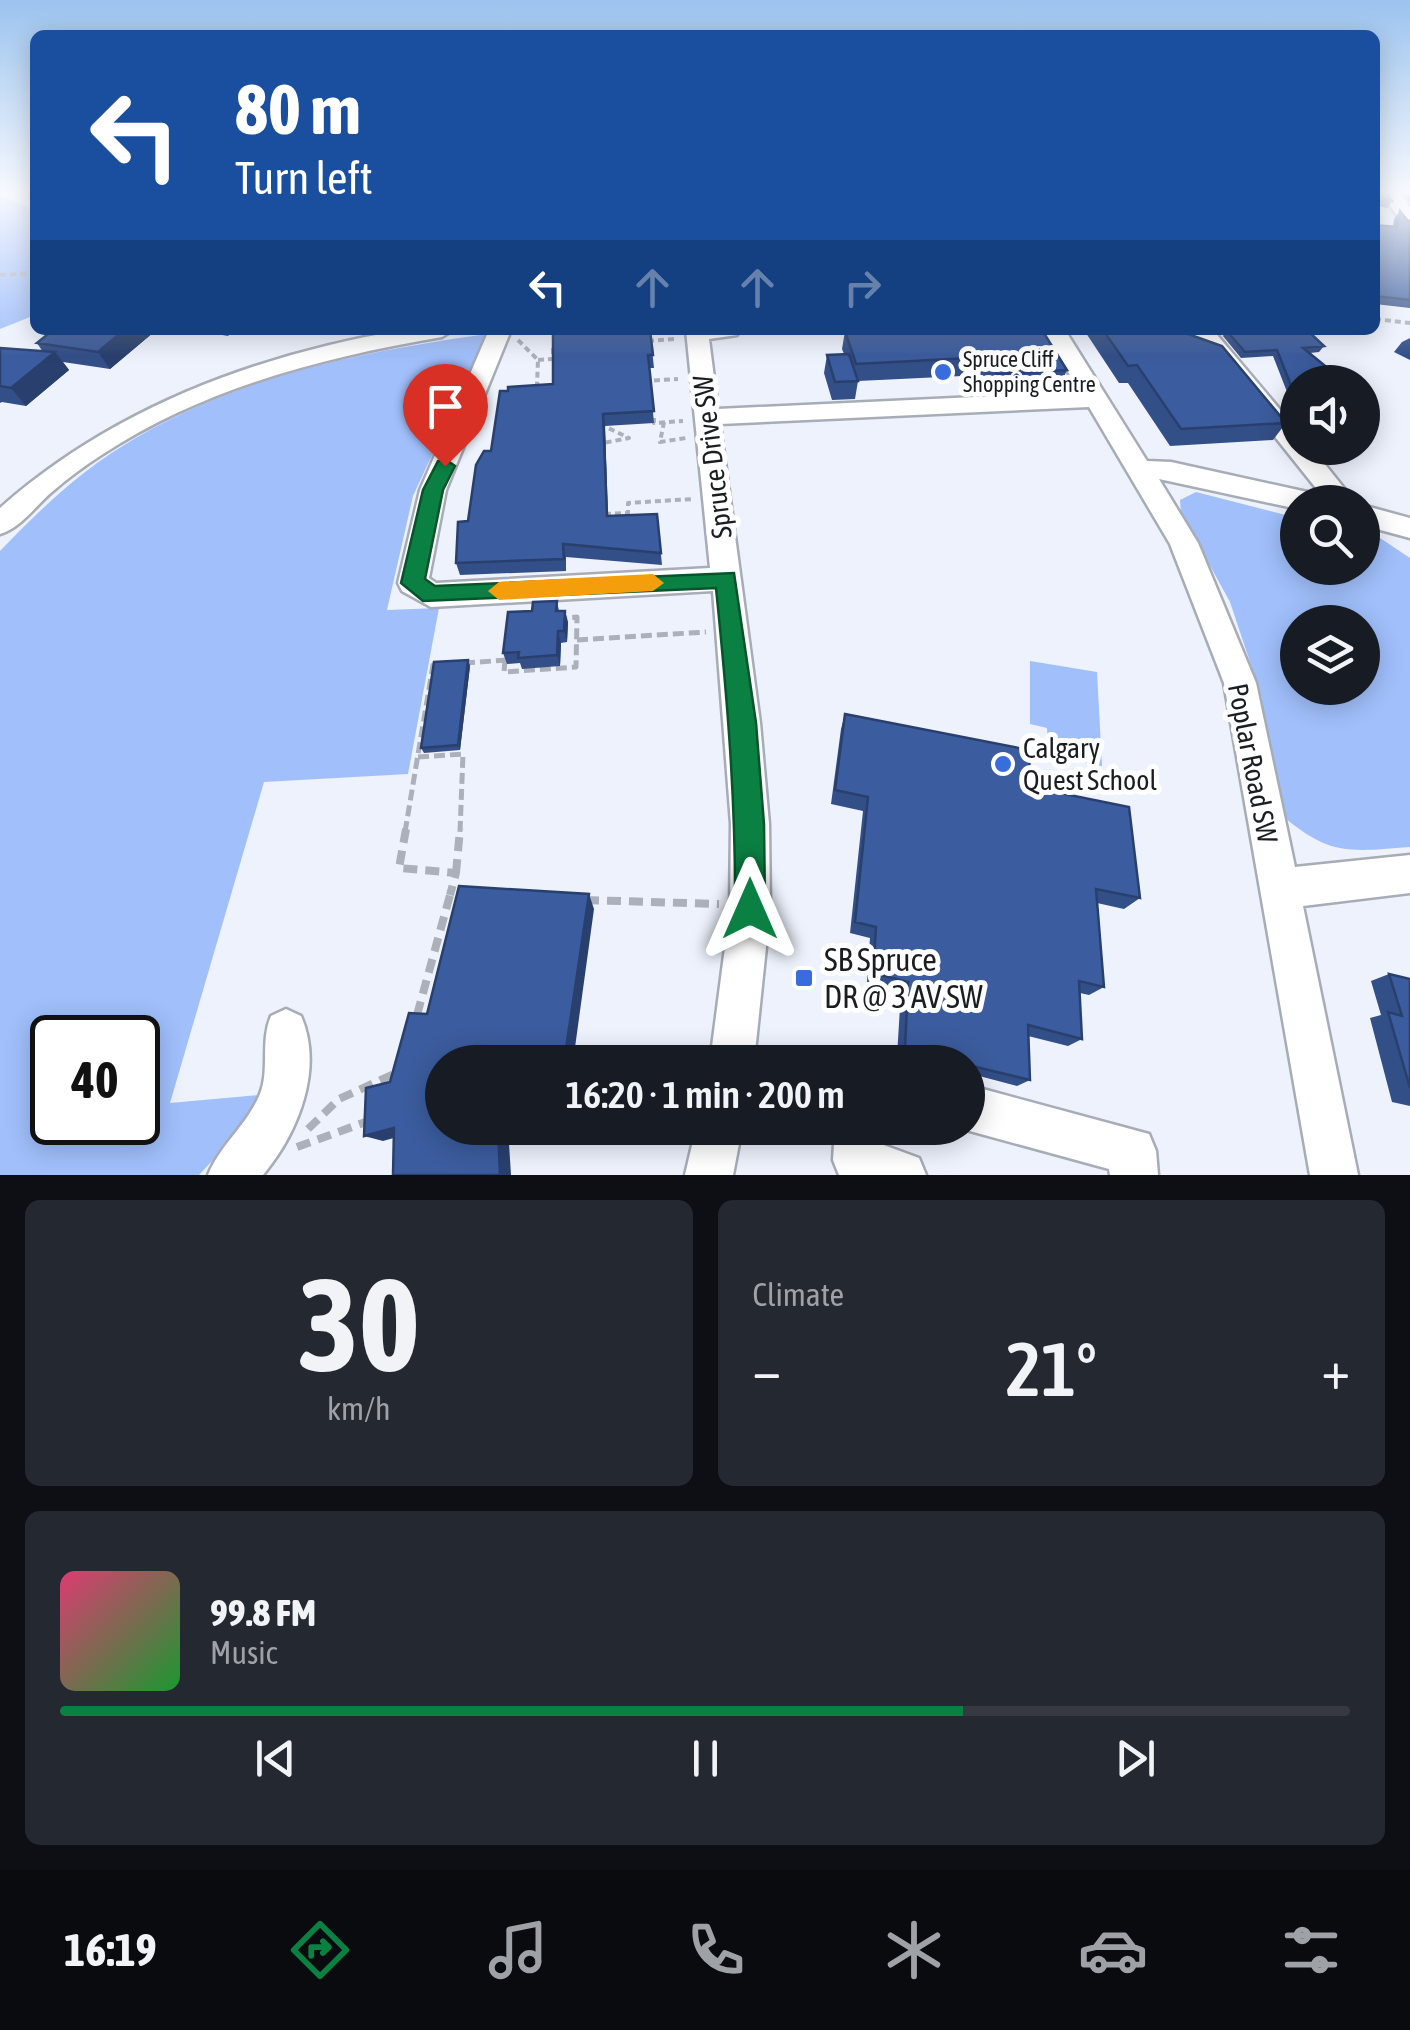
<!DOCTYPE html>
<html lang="en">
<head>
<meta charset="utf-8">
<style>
  :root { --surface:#171b24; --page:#242831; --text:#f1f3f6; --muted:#9ea1a6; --line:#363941; --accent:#0b8043 }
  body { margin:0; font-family:"Asap Condensed",sans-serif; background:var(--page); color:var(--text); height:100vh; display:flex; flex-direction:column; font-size:38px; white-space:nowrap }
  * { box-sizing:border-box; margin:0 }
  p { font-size:32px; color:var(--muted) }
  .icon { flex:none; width:55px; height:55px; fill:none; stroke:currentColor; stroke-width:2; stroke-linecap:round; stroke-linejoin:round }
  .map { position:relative; height:1175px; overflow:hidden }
  .sheet { display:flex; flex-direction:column; gap:25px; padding:25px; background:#0d0f14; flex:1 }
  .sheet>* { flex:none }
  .guide { position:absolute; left:30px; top:30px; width:1350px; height:305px; border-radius:15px; box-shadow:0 5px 25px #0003; background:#1a4fa0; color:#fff; overflow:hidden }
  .controls { position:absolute; left:1280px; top:365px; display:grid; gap:20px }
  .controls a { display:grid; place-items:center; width:100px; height:100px; border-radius:50%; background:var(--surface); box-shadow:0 5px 25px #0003; font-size:50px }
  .speed { position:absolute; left:30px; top:1015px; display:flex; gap:20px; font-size:50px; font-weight:700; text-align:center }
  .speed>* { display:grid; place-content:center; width:130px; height:130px; border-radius:50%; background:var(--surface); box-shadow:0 5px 25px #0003; line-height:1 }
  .speed .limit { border:5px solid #111; border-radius:15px; background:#fff; color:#111 }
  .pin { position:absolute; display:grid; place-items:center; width:85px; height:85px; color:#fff; margin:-102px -42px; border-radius:50% 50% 50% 0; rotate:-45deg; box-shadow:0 0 10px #0007 }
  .pin .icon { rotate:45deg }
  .me { position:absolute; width:110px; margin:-55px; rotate:0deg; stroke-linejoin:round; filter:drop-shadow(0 0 8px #0008) }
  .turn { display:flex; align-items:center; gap:35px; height:210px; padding:0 40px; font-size:45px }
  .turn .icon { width:130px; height:130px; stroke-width:2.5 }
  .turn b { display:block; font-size:70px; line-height:85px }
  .lanes { display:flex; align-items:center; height:95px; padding:0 40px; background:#0003; justify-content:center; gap:50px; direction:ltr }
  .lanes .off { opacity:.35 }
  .big { font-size:75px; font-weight:600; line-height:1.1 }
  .sheet .card { flex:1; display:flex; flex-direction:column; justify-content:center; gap:15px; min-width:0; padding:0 35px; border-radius:15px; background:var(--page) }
  .sheet .dial { align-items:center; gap:0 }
  .dial b { font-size:130px; line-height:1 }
  .song { display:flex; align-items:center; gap:30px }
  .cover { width:120px; height:120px; border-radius:15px; background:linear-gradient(135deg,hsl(340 70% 55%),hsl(130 70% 35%)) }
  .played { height:10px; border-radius:5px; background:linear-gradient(90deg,var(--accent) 70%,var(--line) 70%) }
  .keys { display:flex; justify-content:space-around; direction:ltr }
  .heat { display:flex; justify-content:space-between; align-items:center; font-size:55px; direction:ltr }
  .sheet .tiles { flex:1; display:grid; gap:25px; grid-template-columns:1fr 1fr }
  .card:last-child { grid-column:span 2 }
  .trip { position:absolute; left:425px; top:1045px; width:560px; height:100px; border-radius:50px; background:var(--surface); box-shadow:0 5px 25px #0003; font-weight:600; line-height:100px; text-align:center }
  .tabs { display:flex; height:160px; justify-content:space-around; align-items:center; background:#090b0e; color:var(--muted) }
  .tabs .icon { width:70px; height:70px }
  .tabs .on { color:var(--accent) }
  .tabs b { font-size:45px; color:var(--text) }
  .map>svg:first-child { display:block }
</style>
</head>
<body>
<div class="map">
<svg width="1410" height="1175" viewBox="0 0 1410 1175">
  <rect width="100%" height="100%" fill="#edf2fd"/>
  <path fill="#a0bffb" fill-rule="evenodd" d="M 0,196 L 35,209 L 35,315 L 0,329 Z
    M 488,334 L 413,496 L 387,610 L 439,608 L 408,774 L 264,782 L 170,1103 L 260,1095 L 244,1127 L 199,1175 L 0,1175 L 0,551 C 31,519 61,489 97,463 C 210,382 354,352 488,334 ZM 52,1038 L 138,1038 L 138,1122 L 52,1122 Z
    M 1196,492 L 1297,518 L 1298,568 L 1362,568 L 1363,534 L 1380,538 L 1410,558 L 1410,847 C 1346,852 1328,856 1277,811 L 1261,695 L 1230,602 L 1181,513 L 1180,500 ZM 1298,622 L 1362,622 L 1362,688 L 1298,688 Z
    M 1030,661 L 1097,672 L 1102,766 L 1061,758 L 1048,748 L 1047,728 L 1030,724 Z"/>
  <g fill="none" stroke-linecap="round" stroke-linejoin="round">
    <g stroke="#a7acb7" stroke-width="5">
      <path id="minor" d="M 1380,192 L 1398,192 L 1410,207 L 1410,226 L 1403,224 Z
        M 403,330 L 453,330 L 442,337 C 324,357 204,388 103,454 C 86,465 68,478 53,491 C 36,505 21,528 0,534 L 0,508 C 113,408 256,355 403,330 Z
        M 489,330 L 511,330 L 446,490 L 429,578 L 436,583 L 710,568 L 686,330 L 740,330 L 737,335 L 709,339 L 718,409 L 1080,392 L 1043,330 L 1065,330 L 1147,461 L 1171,462 L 1321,495 L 1324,502 L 1298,502 L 1298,509 L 1159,479 L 1198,543 L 1256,683 L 1295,867 L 1410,855 L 1410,893 L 1303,906 L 1358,1175 L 1310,1175 L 1224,683 L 1170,544 L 1089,407 L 720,424 L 760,723 L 769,824 L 770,909 L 754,1062 L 710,1062 L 730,909 L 731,824 L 713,591 L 431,607 L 402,591 L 398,583 L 420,490 Z
        M 1190,330 L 1213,330 L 1298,431 L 1298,448 L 1312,448 L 1355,502 L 1327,502 Z
        M 1362,505 L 1410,518 L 1410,538 L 1362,525 Z
        M 286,1009 L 301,1016 C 324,1069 298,1133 263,1175 L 208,1175 C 220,1145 247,1125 260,1094 C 270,1070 260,1041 271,1016 Z
        M 968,1085 L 1149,1134 L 1156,1151 L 1158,1175 L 1110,1175 L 1109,1169 L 959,1128 L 968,1128 Z
        M 696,1128 L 742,1128 L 733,1175 L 685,1175 Z
        M 835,1128 L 881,1128 L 881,1144 L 919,1158 L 926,1175 L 839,1175 L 833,1160 Z"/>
    </g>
    <path stroke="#acb0b9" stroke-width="4" stroke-dasharray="6 4" stroke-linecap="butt" d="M 0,275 L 35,273
      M 1375,319 L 1410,323
      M 518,340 L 538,360 L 537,385 L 542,385
      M 648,341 L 675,339
      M 538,360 L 553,359 L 553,347
      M 644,381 L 678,379
      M 654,418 L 654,423 L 683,421
      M 664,422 L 660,442 L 686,438
      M 600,424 L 629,438 L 603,443
      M 605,514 L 628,513 L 628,503 L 693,499"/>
    <path stroke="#acb0b9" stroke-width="5" stroke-dasharray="11 5" stroke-linecap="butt" d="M 577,640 L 706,632
      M 505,660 L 504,672 L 576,667 L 577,617 L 565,618
      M 464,663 L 507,660
      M 418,757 L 463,754 L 460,832
      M 405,832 L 433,665 L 438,664"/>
    <path stroke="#acb0b9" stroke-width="8" stroke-dasharray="14 8" stroke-linecap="butt" d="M 406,829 L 399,868 L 456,873 L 450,895
      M 456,873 L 460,829
      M 585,900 L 719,904
      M 417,1015 L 450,895 L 459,895
      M 308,1129 L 339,1099 L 394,1074
      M 297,1147 L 371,1120"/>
    <use href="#minor" fill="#fff" fill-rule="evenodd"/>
  </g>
  <path fill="#334f88" d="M 1375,192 L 1392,201 L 1387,208 L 1375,205 Z
    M 1401,192 L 1410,192 L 1410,203 Z
    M 1400,211 L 1407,220 L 1410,221 L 1410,308 L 1375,304 L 1375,225 L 1393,227 L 1394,219 Z
    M 53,330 L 153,330 L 154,332 L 110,369 L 63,362 L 69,370 L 26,406 L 2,402 L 0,403 L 0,348 L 43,352 L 37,343 Z
    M 193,330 L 234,330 L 228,336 Z
    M 650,330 L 654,368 L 649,368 L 654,423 L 605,426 L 608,516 L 657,514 L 662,565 L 566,557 L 566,571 L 460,575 L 456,563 L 491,451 L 508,391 L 553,384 Z
    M 1084,330 L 1177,330 L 1286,423 L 1273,440 L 1170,446 L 1128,383 L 1119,383 Z
    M 1226,330 L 1324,346 L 1319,352 L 1310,353 L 1298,382 L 1298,420 L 1273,356 L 1241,358 L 1223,336 Z
    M 845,331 L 1067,370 L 1059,388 L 991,392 L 983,375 L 858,381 L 855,399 L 832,400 L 824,373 L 827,355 L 844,354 L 842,349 Z
    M 1410,338 L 1410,360 L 1394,352 L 1402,342 Z
    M 557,601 L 559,611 L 568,622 L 567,642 L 561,643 L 560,666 L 522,669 L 520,663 L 507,664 L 503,653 L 532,611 Z
    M 468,660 L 470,666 L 460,750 L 424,753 L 421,748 Z
    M 845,714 L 1030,787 L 1140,898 L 1124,909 L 1097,903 L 1104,987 L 1089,995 L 1080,993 L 1082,1039 L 1068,1046 L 1028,1036 L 1030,1080 L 1017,1086 L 968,1073 L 968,1062 L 924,1062 L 897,1056 L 901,991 L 867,982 L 870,938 L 850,933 L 863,811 L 831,804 L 841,729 Z
    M 1389,974 L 1410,979 L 1410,1106 L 1392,1102 L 1370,1018 L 1381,1015 L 1371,981 Z"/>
  <path fill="#29406f" d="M 124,330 L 153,330 L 154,332 L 110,369 L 98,352 Z
    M 55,352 L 69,370 L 26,406 L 11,388 Z
    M 603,414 L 605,426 L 608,528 L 607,516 Z
    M 565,611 L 568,622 L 567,642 L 564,631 Z
    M 558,631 L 561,643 L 560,666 L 557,655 Z
    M 468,660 L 470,666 L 460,750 L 458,745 Z
    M 589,894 L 594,909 L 573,1062 L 564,1062 Z
    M 394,1128 L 411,1133 L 383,1141 L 364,1136 Z
    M 498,1128 L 508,1128 L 511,1175 L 500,1175 Z"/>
  <path fill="#3b5c9e" stroke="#29406f" stroke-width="2.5" d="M 1375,192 L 1387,192 L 1392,201 L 1375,197 Z
    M 1400,211 L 1407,220 L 1410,221 L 1410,300 L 1375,296 L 1375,225 L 1397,227 Z
    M 53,330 L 124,330 L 98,352 L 37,343 Z
    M 622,330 L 650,330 L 653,355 L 648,355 L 654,411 L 603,414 L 607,516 L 657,514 L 661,553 L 563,544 L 564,559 L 456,563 L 458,522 L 468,521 L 476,465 L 484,451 L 491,451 L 500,391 L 508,391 L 508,387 L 553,384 L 553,334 Z
    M 869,330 L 1042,330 L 1067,370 L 997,374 L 988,357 L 856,364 L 845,331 Z
    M 1103,330 L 1177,330 L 1222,346 L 1286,423 L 1181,429 L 1137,365 L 1128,366 Z
    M 1226,330 L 1307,330 L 1324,346 L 1303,348 L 1345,382 L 1298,382 L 1298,403 L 1277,350 L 1245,352 Z
    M 0,348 L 55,352 L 11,388 L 0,386 Z
    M 849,354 L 858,381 L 835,382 L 827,355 Z
    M 557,601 L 556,611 L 565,611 L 564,631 L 558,631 L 557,655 L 518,658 L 519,652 L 503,653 L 508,612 L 532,611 L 533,602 Z
    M 468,660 L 458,745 L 421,748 L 434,662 Z
    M 845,714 L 1029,750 L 1030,787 L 1129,807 L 1140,898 L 1096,889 L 1104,987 L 1079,981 L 1082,1039 L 1028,1025 L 1030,1080 L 968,1065 L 968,1062 L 959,1062 L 905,1049 L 908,982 L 873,973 L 876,927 L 855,922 L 868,797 L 835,790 Z
    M 459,886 L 589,894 L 564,1062 L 494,1061 L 494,1062 L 442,1062 L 442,1128 L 498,1128 L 500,1175 L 393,1175 L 394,1128 L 364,1136 L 366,1088 L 390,1082 L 409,1013 L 427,1014 Z
    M 1389,974 L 1410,979 L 1410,1088 L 1388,1012 L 1402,1016 Z"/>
  <linearGradient id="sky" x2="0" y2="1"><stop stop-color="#9bc3ee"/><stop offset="0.54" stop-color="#f7f9fe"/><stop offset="1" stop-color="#f7f9fe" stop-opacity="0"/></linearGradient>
  <rect width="1410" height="356" fill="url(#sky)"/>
  <path fill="#0b8043" stroke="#07532c" stroke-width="2.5" d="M 445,459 L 455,466 L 443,490 L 425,579 L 435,586 L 734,573 L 756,723 L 764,824 L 765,909 L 760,920 L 750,924 L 739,920 L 735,909 C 736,801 727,695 716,588 L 423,601 L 401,583 L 423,490 L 438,461 Z"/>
  <path fill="#f59e0b" d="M 653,574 L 664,583 L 653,591 L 499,600 L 488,591 L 499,582 Z"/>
  <g fill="#396ddd" stroke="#fff" stroke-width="4">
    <circle cx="943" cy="372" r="10"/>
    <circle cx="1003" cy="764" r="10"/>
    <rect x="794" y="968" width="20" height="20" rx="5"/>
  </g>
  <g text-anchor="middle" stroke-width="10" stroke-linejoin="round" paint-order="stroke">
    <g font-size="22" fill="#1b1d21" stroke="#fff" text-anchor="start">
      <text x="963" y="367">Spruce Cliff<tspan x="963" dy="25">Shopping Centre</tspan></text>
    </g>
    <g font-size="28" fill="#1b1d21" stroke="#fff">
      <text transform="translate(712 457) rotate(-97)" y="10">Spruce Drive SW</text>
      <text transform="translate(1253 763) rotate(79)" y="10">Poplar Road SW</text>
    </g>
    <g font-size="28" fill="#1b1d21" stroke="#fff" text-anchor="start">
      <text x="1023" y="758">Calgary<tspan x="1023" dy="32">Quest School</tspan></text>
    </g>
    <g font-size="32" fill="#1b1d21" stroke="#fff" text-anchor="start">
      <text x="824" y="971">SB Spruce<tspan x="824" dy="37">DR @ 3 AV SW</tspan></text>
    </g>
  </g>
</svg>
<div class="controls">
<a><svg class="icon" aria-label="sound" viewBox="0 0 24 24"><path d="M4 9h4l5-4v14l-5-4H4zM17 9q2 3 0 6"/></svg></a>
<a><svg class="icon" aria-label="search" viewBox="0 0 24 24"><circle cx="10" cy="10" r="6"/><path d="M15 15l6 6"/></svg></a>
<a><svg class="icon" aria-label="layers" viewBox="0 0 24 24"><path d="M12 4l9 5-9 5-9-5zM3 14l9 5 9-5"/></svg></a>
</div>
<div class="speed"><div class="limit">40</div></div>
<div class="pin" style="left:445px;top:466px;background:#d93025"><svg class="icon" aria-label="arrive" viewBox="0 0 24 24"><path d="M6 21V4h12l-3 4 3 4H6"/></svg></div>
<svg class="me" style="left:750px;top:909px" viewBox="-20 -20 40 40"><path d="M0-17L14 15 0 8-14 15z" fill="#0b8043" stroke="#fff" stroke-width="4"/></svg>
<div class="trip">16:20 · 1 min · 200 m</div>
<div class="guide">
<div class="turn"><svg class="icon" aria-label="left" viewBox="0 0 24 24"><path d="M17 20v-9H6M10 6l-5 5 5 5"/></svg><div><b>80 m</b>Turn left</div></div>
<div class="lanes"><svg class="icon" aria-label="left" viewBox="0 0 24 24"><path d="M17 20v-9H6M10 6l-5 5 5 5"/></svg><svg class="icon off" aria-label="ahead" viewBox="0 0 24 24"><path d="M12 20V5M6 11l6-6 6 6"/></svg><svg class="icon off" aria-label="ahead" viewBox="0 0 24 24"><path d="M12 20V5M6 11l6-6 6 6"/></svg><svg class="icon off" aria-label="right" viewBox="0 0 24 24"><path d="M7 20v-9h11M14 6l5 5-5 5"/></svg></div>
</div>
</div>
<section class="sheet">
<div class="tiles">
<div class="card dial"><b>30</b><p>km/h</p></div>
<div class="card"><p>Climate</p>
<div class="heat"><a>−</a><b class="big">21°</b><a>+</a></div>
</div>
<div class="card">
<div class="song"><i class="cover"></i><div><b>99.8 FM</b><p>Music</p></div></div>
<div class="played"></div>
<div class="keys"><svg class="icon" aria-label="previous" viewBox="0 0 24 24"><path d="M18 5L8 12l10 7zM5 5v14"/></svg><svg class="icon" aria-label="pause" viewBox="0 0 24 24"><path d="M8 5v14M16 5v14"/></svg><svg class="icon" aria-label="next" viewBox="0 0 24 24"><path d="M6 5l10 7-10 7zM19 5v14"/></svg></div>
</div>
</div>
</section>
<nav class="tabs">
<b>16:19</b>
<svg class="icon on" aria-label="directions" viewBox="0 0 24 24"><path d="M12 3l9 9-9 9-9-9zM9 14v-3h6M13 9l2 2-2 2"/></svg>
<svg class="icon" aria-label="music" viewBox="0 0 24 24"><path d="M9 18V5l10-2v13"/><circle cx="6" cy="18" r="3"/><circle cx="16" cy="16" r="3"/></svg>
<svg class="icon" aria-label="phone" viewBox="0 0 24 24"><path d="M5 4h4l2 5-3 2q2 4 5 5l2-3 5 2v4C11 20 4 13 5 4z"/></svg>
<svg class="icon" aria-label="climate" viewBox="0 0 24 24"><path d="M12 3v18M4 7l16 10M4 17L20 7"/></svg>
<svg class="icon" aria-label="car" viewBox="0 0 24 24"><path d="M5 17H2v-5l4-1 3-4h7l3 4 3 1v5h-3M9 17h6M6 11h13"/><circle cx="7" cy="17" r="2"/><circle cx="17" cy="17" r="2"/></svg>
<svg class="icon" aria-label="filters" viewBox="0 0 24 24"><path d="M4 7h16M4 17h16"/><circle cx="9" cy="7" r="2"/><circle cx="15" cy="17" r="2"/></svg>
</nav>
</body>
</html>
